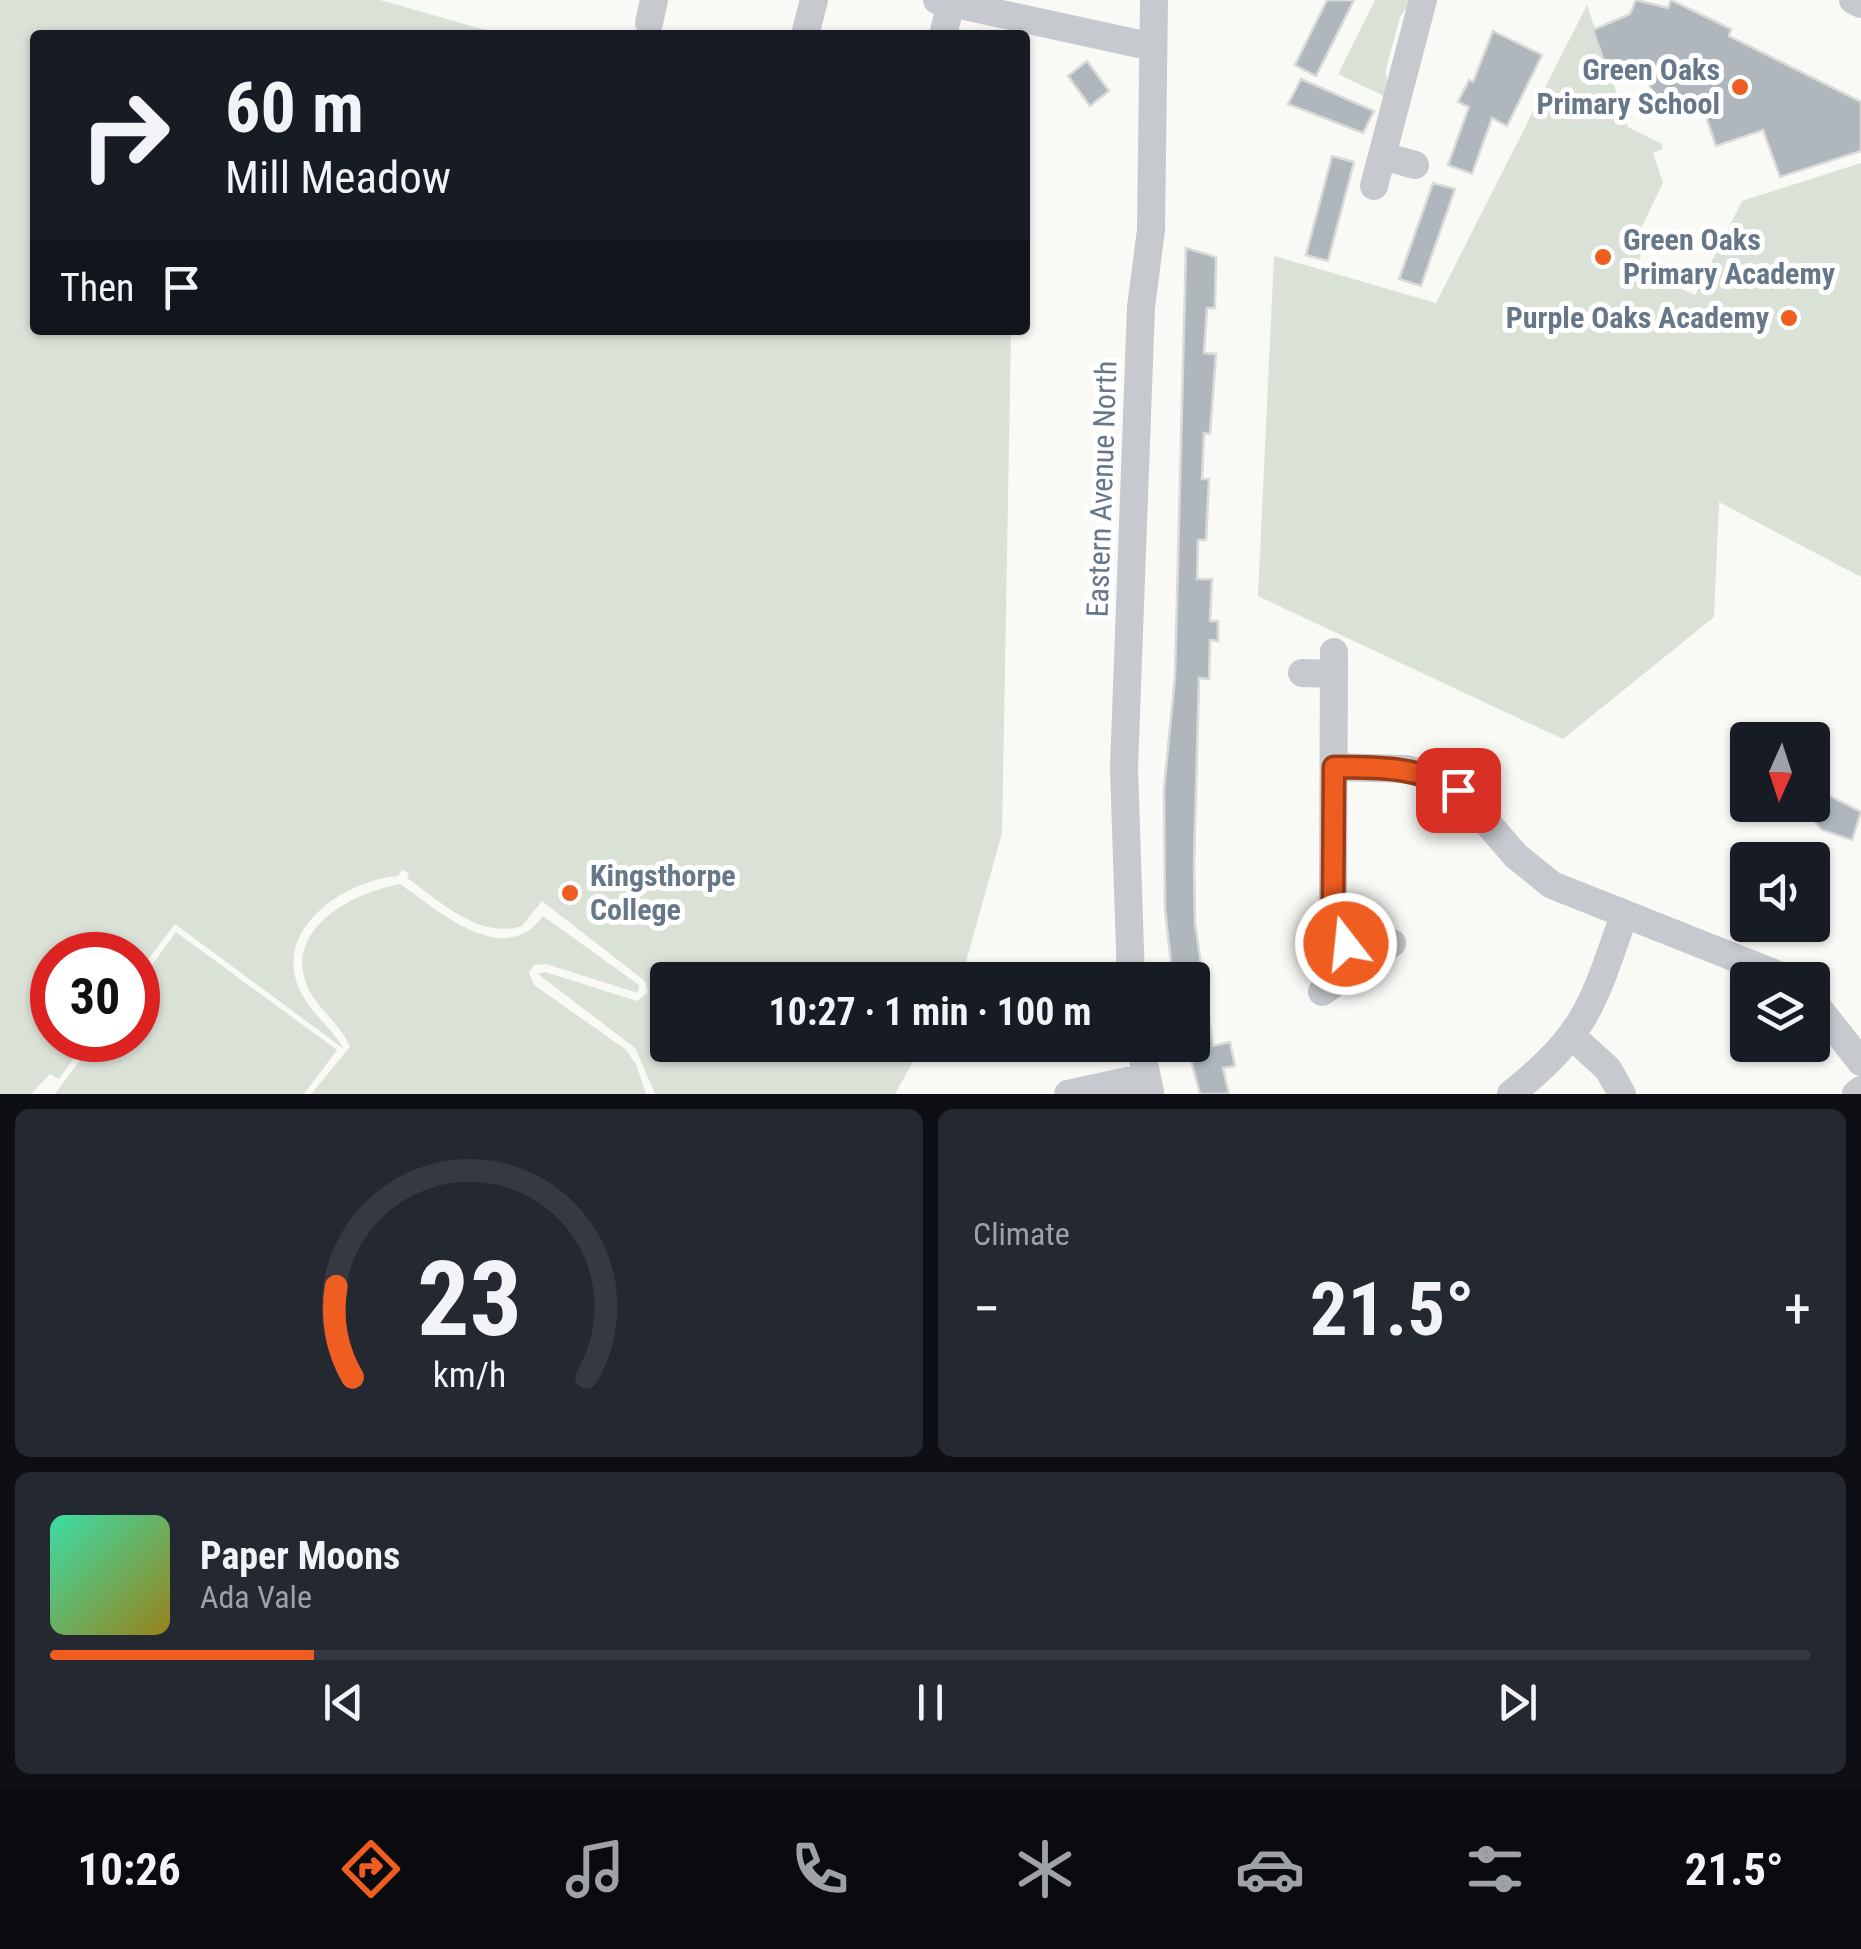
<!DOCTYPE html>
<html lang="en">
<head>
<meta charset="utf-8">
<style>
  :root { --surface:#171b24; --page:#242831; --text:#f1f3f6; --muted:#9ea1a6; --line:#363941; --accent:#ef5d20 }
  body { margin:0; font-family:"Roboto Condensed",sans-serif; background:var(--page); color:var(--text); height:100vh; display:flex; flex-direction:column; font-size:38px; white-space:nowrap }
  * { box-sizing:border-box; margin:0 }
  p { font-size:32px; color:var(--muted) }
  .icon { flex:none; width:55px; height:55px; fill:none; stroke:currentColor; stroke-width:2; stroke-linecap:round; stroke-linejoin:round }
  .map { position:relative; height:1094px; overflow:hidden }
  .side { display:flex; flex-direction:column; gap:15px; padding:15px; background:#0d0f14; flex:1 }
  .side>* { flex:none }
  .hud { position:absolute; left:30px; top:30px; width:1000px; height:305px; border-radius:10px; box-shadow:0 2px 8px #0004; background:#171b24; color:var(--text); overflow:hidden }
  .needle { width:65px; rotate:183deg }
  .tools { position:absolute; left:1730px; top:722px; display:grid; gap:20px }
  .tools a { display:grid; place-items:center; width:100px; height:100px; border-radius:10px; background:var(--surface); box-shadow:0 2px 8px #0004; font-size:50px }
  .speed { position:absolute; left:30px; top:932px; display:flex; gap:20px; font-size:50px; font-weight:700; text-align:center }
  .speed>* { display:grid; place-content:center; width:130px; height:130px; border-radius:50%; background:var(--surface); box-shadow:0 2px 8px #0004; line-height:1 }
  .speed .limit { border:15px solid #d22; background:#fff; color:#111 }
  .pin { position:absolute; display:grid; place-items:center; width:85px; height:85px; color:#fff; margin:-42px; border-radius:20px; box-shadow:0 5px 15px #0006 }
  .me { position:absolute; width:110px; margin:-55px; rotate:344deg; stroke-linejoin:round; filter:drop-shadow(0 0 8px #0008) }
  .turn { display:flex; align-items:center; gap:35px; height:210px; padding:0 30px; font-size:45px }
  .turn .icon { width:130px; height:130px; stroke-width:2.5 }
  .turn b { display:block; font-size:70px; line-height:85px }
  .then { display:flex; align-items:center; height:95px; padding:0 30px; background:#0003; gap:20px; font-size:38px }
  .big { font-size:75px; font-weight:700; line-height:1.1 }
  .side .tile { flex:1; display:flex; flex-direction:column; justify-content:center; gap:15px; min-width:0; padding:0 35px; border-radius:15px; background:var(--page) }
  .side .dial { align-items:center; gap:0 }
  .dial svg { height:260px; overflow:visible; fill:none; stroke:var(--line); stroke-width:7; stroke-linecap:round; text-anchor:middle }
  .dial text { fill:var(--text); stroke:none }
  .song { display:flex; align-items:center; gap:30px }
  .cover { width:120px; height:120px; border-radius:15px; background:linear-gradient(135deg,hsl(160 70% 55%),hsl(50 70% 35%)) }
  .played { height:10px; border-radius:5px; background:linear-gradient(90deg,var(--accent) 15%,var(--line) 15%) }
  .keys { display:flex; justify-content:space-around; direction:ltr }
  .heat { display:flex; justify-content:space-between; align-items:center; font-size:55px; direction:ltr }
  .side .tiles { flex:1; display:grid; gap:15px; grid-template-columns:1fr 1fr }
  .tile:last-child { grid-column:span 2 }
  .trip { position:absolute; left:650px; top:962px; width:560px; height:100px; border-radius:10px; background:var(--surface); box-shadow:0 2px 8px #0004; font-weight:700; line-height:100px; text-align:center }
  .dock { display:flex; height:160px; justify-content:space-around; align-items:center; background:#090b0e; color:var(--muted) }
  .dock .icon { width:70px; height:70px }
  .dock .active { color:var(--accent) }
  .dock b { font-size:45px; color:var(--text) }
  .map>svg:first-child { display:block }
</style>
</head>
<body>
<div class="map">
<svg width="1861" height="1094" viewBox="0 0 1861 1094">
  <rect width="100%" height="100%" fill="#f9f9f6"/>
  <path fill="#dae1d7" d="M 0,0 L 380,0 L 503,35 L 35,35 L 35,330 L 1011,330 L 1002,833 L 965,965 L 958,980 L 668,980 L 668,1045 L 922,1045 L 895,1094 L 655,1094 L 635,1048 L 538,974 L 545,972 L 637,1001 L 648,992 L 645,981 L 542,901 L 522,926 C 479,940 440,901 407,878 L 409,873 L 402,870 L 398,876 C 346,880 275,927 298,986 C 307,1010 331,1027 344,1049 L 175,924 L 138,973 L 138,955 L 52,955 L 52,1040 L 87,1040 L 59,1079 L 50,1074 L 31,1094 L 0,1094 Z
    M 1375,0 L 1412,0 L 1400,17 L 1386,69 L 1388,98 L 1338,74 Z
    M 1587,5 L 1628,127 L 1662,144 L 1662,149 L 1653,153 L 1663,183 L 1636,238 L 1645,246 L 1636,268 L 1695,295 L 1742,201 L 1861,163 L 1861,577 L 1719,502 L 1714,617 L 1563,739 L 1258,596 L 1274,256 L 1436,303 Z
    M 400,884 C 437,909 503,971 543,916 L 639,985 L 638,993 L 546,964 L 534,965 L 529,973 L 534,985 L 625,1049 L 636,1064 L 646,1094 L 311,1094 L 350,1047 C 341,1025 320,1011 309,990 C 280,931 351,893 400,884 Z
    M 176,932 L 337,1050 L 304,1094 L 55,1094 L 95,1040 L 138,1040 L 138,984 Z"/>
  <path fill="#afb7bd" stroke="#dadbd8" stroke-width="2.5" d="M 1327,0 L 1354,0 L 1316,76 L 1295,65 Z
    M 1636,0 L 1668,8 L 1671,0 L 1731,29 L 1729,36 L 1861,102 L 1861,151 L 1780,177 L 1763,130 L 1716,146 L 1700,99 L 1659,112 L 1643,66 L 1608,74 L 1593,30 L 1630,14 Z
    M 1493,31 L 1542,55 L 1507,126 L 1492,118 L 1472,174 L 1448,165 L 1469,107 L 1458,102 L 1469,80 L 1473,82 Z
    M 1087,61 L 1109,91 L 1090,106 L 1068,76 Z
    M 1301,79 L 1374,111 L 1363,133 L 1288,104 Z
    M 1332,156 L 1354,162 L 1328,261 L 1306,255 Z
    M 1433,183 L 1455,189 L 1421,286 L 1399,279 Z
    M 1186,248 L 1216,257 L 1215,308 L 1207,308 L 1204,353 L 1216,354 L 1210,434 L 1204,433 L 1202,479 L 1209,479 L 1206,540 L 1198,540 L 1197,579 L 1212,579 L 1210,621 L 1218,621 L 1218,641 L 1210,640 L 1209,679 L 1199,678 L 1194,864 L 1195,923 L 1213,1046 L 1230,1042 L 1235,1066 L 1223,1068 L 1229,1094 L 1200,1094 L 1189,1052 L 1192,972 L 1172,973 L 1165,909 L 1164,789 L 1175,677 Z
    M 1812,787 L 1861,812 L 1852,840 L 1822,830 L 1813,820 L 1782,805 L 1812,805 Z"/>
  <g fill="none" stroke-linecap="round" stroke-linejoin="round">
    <path stroke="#c6cace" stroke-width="28" d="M 937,0 L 1153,47
      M 1853,0 L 1861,4
      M 649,23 L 654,0
      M 805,35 L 814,0
      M 943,35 L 951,3
      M 1383,156 L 1415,165
      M 1374,186 L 1423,0
      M 1334,652 L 1333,908 L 1335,921 L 1361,964
      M 1302,673 L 1334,674
      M 1334,767 L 1407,769 L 1433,776 L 1459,790 L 1516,856 L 1552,885 L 1791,980
      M 1131,980 L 1124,768 L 1141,307 L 1151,230 L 1154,0
      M 1322,992 L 1392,943
      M 1812,1000 L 1861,1062
      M 1573,1037 L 1608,1069 L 1622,1094
      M 1140,1045 L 1150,1092
      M 1068,1094 L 1146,1077
      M 1511,1094 C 1587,1033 1593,1004 1624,915
      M 1856,1094 L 1861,1090"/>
  </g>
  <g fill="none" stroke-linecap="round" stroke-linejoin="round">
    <g stroke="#9b3c15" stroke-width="25">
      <path id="route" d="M 1346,944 L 1333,908 L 1334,767 C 1381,767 1418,767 1458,790"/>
    </g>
    <use href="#route" stroke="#ef5d20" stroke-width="18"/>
  </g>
  <g fill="#ef5d20" stroke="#fff" stroke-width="4">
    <circle cx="1740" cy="87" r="10"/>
    <circle cx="1603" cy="257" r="10"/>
    <circle cx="1789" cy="318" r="10"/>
    <circle cx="570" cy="893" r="10"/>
  </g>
  <g text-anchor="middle" stroke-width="10" stroke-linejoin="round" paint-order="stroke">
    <g font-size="30" font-weight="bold" fill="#667789" stroke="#fff" text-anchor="end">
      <text x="1720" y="80">Green Oaks<tspan x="1720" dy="34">Primary School</tspan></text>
      <text x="1623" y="250" text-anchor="start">Green Oaks<tspan x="1623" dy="34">Primary Academy</tspan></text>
      <text x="1769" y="328">Purple Oaks Academy</text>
      <text x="590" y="886" text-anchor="start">Kingsthorpe<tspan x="590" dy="34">College</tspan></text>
    </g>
    <g font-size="30" fill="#667789" stroke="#fff">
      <text transform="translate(1102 489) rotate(-88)" y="10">Eastern Avenue North</text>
    </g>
  </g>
</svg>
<div class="tools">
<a><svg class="needle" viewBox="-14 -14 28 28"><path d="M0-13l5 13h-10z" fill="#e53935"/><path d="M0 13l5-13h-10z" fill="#9ea1a6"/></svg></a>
<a><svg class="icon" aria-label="sound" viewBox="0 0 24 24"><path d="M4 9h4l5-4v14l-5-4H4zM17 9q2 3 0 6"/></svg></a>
<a><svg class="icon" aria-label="layers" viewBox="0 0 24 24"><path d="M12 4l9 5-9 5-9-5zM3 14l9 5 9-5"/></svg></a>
</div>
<div class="speed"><div class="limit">30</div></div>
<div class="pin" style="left:1458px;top:790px;background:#d93025"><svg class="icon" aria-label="arrive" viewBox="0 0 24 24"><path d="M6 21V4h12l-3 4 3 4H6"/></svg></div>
<svg class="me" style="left:1346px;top:944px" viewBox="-20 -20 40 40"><circle r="17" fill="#ef5d20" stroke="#fff" stroke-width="3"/><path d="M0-11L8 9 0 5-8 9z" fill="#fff"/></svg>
<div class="trip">10:27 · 1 min · 100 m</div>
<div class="hud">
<div class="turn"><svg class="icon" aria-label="right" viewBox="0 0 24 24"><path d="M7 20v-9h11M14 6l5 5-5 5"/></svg><div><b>60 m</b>Mill Meadow</div></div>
<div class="then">Then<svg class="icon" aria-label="arrive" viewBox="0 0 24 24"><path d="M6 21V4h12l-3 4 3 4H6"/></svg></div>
</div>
</div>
<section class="side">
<div class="tiles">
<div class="tile dial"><svg viewBox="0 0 100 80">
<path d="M14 69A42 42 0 1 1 86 69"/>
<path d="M14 69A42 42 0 0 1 9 41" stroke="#ef5d20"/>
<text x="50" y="56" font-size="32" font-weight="700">23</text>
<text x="50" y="72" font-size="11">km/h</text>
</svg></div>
<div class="tile"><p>Climate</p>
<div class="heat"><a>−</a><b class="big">21.5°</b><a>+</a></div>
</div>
<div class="tile">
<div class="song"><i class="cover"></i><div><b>Paper Moons</b><p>Ada Vale</p></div></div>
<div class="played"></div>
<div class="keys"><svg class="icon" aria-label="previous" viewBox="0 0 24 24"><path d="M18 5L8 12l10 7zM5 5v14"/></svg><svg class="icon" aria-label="pause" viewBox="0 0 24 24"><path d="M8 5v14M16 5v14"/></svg><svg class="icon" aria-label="next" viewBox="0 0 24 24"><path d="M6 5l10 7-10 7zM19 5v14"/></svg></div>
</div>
</div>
</section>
<nav class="dock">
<b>10:26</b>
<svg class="icon active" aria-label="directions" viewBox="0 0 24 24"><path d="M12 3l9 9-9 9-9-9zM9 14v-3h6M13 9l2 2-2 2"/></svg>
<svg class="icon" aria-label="music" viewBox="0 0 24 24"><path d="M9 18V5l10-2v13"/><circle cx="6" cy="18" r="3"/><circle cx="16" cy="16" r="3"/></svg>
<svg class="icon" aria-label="phone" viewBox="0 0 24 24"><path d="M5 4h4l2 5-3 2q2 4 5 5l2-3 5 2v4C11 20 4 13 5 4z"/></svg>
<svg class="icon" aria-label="climate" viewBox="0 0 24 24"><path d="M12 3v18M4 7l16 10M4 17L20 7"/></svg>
<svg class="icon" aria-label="car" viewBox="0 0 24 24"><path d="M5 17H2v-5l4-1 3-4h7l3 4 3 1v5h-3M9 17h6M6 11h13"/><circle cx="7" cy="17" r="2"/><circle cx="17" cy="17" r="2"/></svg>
<svg class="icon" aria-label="filters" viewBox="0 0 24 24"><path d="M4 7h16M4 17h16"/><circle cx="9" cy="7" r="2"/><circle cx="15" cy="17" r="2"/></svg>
<b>21.5°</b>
</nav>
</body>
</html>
